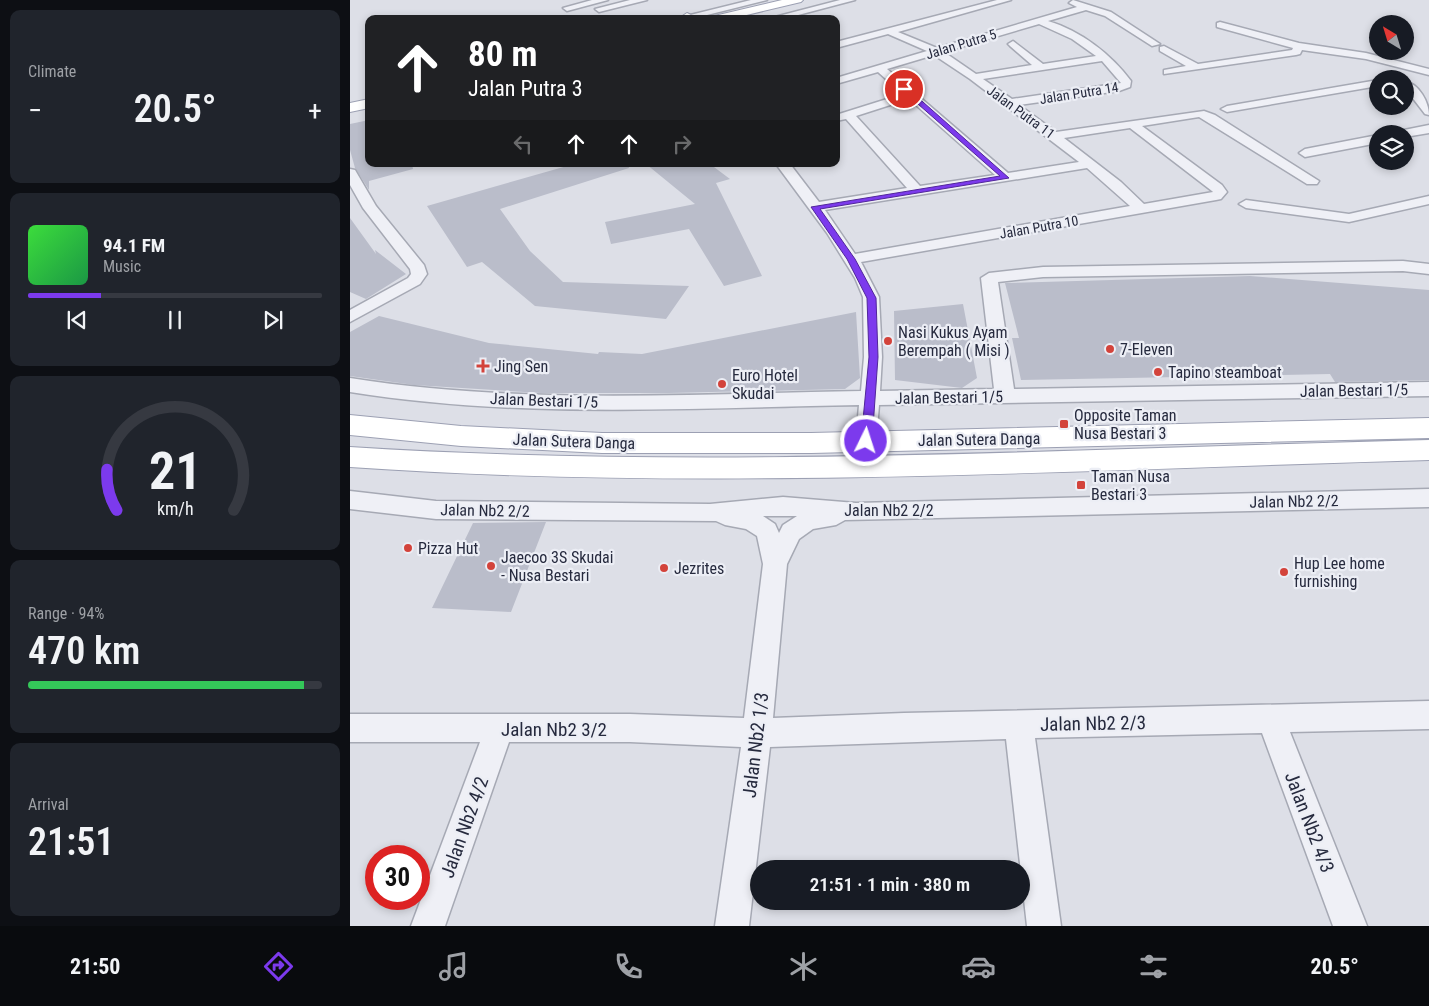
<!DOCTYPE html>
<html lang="en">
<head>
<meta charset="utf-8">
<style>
  :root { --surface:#171b24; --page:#20242c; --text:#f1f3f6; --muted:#9ea1a6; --line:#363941; --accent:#7c3aed }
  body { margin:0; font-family:"Roboto Condensed",sans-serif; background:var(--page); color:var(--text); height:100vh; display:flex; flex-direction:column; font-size:19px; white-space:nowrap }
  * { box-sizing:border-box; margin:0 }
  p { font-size:16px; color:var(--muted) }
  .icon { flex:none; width:28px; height:28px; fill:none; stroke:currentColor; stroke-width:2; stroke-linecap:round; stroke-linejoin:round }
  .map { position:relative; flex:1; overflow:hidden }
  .details { display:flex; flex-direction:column; gap:10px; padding:10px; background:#0d0f14; width:350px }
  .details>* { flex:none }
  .hud { position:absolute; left:15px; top:15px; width:475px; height:152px; border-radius:10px; box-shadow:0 2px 8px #0003; background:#202124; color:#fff; overflow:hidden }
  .needle { width:32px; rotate:322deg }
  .controls { position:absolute; left:1019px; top:15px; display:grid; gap:10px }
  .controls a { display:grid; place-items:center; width:45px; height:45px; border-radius:50%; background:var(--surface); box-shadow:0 2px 8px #0003; font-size:25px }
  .speed { position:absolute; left:15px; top:845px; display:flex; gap:10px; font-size:25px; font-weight:700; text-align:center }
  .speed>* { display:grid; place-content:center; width:65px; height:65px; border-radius:50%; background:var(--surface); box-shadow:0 2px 8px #0003; line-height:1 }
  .speed .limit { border:8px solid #d22; background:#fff; color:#111 }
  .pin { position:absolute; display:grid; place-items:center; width:42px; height:42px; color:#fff; margin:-21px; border:2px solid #fff; border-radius:50%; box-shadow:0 1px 5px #0007 }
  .me { position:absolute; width:55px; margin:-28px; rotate:4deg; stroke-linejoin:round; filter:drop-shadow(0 0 4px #0008) }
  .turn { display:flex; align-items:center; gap:18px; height:105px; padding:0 20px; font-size:22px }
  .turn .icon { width:65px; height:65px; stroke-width:2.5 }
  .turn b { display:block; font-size:35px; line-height:42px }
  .lanes { display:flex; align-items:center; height:48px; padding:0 20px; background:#0003; justify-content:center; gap:25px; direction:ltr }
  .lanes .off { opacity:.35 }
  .big { font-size:38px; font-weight:600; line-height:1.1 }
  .details .card { flex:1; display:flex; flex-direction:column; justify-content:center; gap:8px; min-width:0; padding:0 18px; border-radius:10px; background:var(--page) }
  .details .dial { align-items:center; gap:0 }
  .dial svg { height:130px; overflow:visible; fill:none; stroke:var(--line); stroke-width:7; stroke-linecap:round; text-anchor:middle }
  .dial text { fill:var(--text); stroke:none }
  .song { display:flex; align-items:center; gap:15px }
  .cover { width:60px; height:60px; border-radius:8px; background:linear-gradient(135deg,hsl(120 70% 55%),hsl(140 70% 35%)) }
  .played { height:5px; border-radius:2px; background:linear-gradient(90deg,var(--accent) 25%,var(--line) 25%) }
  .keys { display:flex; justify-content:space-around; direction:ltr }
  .heat { display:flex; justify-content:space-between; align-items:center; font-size:28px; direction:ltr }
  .charge { height:8px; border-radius:4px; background:linear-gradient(90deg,#34c759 94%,var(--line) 0) }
  .trip { position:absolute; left:400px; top:860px; width:280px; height:50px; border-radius:25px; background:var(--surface); box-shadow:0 2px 8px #0003; font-weight:600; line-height:50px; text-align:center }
  .menu { display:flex; height:80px; justify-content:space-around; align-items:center; background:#090b0e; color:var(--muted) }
  .menu .icon { width:35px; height:35px }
  .menu .active { color:var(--accent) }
  .menu b { font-size:22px; color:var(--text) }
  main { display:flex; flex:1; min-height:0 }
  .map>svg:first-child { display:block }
</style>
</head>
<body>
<main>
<section class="details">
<div class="card"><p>Climate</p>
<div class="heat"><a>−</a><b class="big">20.5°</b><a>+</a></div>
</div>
<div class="card">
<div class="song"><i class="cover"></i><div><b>94.1 FM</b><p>Music</p></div></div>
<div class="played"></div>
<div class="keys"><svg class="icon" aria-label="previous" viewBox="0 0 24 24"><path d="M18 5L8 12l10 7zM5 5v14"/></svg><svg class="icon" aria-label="pause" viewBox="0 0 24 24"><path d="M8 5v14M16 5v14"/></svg><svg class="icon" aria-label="next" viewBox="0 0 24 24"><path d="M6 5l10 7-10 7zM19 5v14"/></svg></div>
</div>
<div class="card dial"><svg viewBox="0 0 100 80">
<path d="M14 69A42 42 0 1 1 86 69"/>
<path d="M14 69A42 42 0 0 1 8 44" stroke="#7c3aed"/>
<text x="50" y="56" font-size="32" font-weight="700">21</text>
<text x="50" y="72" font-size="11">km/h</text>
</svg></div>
<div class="card"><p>Range · 94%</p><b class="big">470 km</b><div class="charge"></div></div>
<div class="card"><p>Arrival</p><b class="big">21:51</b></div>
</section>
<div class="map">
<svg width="1079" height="926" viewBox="0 0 1079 926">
  <rect width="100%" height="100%" fill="#dddfe7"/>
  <path fill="#babdca" d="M 19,120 L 19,164 L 62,164 L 63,169 L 19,181 L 19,190 L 5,168 L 0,150 L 0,124 Z
    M 224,164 L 278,164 L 279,168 L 150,209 L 180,251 L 213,282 L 339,286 L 316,319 L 185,306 L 132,262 L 117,267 L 77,206 Z
    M 296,164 L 360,164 L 380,179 L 366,183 L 412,276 L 374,286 L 339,229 L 261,244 L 255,222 L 345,204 Z
    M 0,218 L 26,254 L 25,250 L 56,274 L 16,299 L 0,292 Z
    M 900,276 L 1079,290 L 1079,380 L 985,382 L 980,374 L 671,380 L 662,338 L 669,338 L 655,283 Z
    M 613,304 L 627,378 L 612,388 L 545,380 L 544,311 Z
    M 506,312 L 510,378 L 495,389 L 319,393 L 191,393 L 64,385 L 0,376 L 0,332 L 29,316 L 139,343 L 248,354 L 249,352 L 292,354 Z
    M 196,522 L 161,612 L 82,608 L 123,523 Z"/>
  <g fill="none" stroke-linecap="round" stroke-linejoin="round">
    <g stroke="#a6a9b4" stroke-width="3">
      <path id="minor" d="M 242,0 L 258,0 L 217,11 L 213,8 Z
        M 280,0 L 297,0 L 249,12 L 245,9 Z
        M 401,0 L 417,0 L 341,19 L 324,19 Z
        M 490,0 L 505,0 L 433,19 L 417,19 Z
        M 647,0 L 661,0 L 548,32 L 587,48 L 727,7 L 719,3 L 723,0 L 761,12 L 810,44 L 802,46 L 755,16 L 736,10 L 698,21 C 731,31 761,54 781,81 L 780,87 L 769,91 L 669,105 L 706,132 L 854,111 L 865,115 L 969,181 L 967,184 L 957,184 L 849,117 L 792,126 L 872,185 L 877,192 L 871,199 L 866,200 L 511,262 L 529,297 L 532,357 L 530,391 L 644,389 L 631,278 L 639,273 L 693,267 L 1053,261 L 1079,264 L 1079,274 L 1053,271 L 693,277 L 648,282 L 664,389 L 1079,382 L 1079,396 L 529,405 L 526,441 L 523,446 L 516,449 L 509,446 L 506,441 L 509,405 C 340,408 168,419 0,392 L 0,378 C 169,405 340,394 511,391 L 514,357 L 513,297 L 505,278 L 477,233 L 426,164 L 440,164 L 469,202 L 557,188 L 496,119 L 486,121 L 486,115 L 553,94 L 528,72 L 486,84 L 486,78 L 577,51 L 538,34 L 486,48 L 486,42 ZM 689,24 L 722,39 L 746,56 L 693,64 L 663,41 L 658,44 L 660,46 L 682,65 L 626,74 L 594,52 ZM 584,55 L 620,79 L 729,162 L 658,173 L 537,69 ZM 752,61 L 771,83 L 662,99 L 633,79 ZM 559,99 L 645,175 L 570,186 L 506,116 ZM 780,128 L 862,191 L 863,192 L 794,204 L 771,182 L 714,138 ZM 737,168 L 780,206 L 505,254 L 475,210 Z
        M 870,22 L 949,43 L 1016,53 L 1079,69 L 1079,75 L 1016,59 L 952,50 L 950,54 L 946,55 L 814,74 L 814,70 L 836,66 L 810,51 L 810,47 L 814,46 L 848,64 L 942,50 L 943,48 L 867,27 L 867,23 Z
        M 1028,80 L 1028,86 L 877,112 L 871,109 L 877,106 Z
        M 1055,81 C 1069,84 1079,102 1079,115 L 1075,114 L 1055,88 Z
        M 1079,125 L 1079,133 L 1055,137 L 1055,134 L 1047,134 L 1049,131 Z
        M 1028,135 L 1028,143 L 955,157 L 949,153 L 955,149 Z
        M 0,169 L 5,170 L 26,206 L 74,265 L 77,274 L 70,284 L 0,322 L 0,310 L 58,278 L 61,274 L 60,269 L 13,208 L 0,185 Z
        M 1079,196 L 1079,204 L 999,222 L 896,208 L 889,204 L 896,200 L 999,214 Z
        M 1079,489 L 1079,507 L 495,520 L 486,525 L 463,529 L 449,539 L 437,564 L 423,718 L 554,713 L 1079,701 L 1079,729 L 940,732 L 1017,926 L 983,926 L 912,733 L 685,738 L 711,926 L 677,926 L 656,739 L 420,747 L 399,926 L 365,926 L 391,747 L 280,742 L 159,742 L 95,926 L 61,926 L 130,742 L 0,742 L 0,714 L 280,714 L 394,718 L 413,564 L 407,536 L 396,529 L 375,525 L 366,521 L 86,519 L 0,509 L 0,491 L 86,501 L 360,504 L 433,497 L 506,503 ZM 413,516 L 447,516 L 433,525 L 429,533 L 425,524 Z"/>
    </g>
    <g stroke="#9ca0b3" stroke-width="2">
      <path id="major" d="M 432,0 L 453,0 L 451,2 L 380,19 L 358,19 L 360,17 Z
        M 337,13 L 341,15 L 342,19 L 328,19 Z
        M 19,99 L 19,108 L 0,112 L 0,103 Z
        M 0,415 L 111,426 L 252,433 L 461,433 L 1079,418 L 1079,438 L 461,453 L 252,453 L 111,446 L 0,435 Z
        M 1079,440 L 1079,460 C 720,470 359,492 0,467 L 0,447 C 359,470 720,449 1079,440 Z"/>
    </g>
    <use href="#minor" fill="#eff0f6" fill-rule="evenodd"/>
    <use href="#major" fill="#fff" fill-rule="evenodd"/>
  </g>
  <path fill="#7c3aed" stroke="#51269a" d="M 552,87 L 556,87 L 659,178 L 470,209 L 505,259 L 526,298 L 528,357 L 522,441 L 516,445 L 511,441 L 519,357 L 517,298 L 497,259 L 461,207 L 650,176 L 552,90 Z"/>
  <g fill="#d3433b" stroke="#eceef5" stroke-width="2">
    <circle cx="538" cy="341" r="5"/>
    <circle cx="760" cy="349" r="5"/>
    <path d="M130.5 358.5h5v5h5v5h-5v5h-5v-5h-5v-5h5z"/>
    <circle cx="808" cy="372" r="5"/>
    <circle cx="372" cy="384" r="5"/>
    <rect x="709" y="419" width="10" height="10" rx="2.5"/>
    <rect x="726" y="480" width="10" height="10" rx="2.5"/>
    <circle cx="58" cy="548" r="5"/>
    <circle cx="141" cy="566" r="5"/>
    <circle cx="314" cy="568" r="5"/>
    <circle cx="934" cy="572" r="5"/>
  </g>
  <g text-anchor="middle" stroke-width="4.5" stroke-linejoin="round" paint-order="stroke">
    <g font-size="14" fill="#262a3e" stroke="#eceef5">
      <text transform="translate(611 44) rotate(-17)" y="5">Jalan Putra 5</text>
      <text transform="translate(729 93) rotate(-9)" y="5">Jalan Putra 14</text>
      <text transform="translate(671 112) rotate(36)" y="5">Jalan Putra 11</text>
      <text transform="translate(689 227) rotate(-10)" y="5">Jalan Putra 10</text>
    </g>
    <g font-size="16" fill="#262a3e" stroke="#eceef5" text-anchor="start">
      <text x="548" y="338">Nasi Kukus Ayam<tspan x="548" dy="18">Berempah ( Misi )</tspan></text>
      <text x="770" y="355">7-Eleven</text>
      <text x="144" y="372">Jing Sen</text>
      <text x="818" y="378">Tapino steamboat</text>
      <text x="382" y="381">Euro Hotel<tspan x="382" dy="18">Skudai</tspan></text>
      <text x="724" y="421">Opposite Taman<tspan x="724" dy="18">Nusa Bestari 3</tspan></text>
      <text x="741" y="482">Taman Nusa<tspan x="741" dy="18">Bestari 3</tspan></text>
      <text x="68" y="554">Pizza Hut</text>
      <text x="151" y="563">Jaecoo 3S Skudai<tspan x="151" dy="18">- Nusa Bestari</tspan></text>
      <text x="944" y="569">Hup Lee home<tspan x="944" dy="18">furnishing</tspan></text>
      <text x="324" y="574">Jezrites</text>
    </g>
    <g font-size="16" fill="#262a3e" stroke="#eceef5">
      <text transform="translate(1004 390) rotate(-1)" y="6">Jalan Bestari 1/5</text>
      <text transform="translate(599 397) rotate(-1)" y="6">Jalan Bestari 1/5</text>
      <text transform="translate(194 400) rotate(2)" y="6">Jalan Bestari 1/5</text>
      <text transform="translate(629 439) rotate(-1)" y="6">Jalan Sutera Danga</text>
      <text transform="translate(224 441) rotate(2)" y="6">Jalan Sutera Danga</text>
      <text transform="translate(944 501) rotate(-1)" y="6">Jalan Nb2 2/2</text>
      <text transform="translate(135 510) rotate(1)" y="6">Jalan Nb2 2/2</text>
      <text x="539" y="516">Jalan Nb2 2/2</text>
    </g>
    <g font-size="19" fill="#262a3e" stroke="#eceef5">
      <text transform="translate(743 723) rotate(-1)" y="7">Jalan Nb2 2/3</text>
      <text x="204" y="736">Jalan Nb2 3/2</text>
      <text transform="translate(405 745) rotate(-83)" y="7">Jalan Nb2 1/3</text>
      <text transform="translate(960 822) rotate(69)" y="7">Jalan Nb2 4/3</text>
      <text transform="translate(114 827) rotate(-70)" y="7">Jalan Nb2 4/2</text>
    </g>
  </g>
</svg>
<div class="controls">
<a><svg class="needle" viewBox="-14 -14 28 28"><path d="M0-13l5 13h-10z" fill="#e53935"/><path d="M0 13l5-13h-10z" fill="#9ea1a6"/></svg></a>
<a><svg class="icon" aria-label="search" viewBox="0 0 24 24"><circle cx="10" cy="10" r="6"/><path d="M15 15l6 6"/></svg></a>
<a><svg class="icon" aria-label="layers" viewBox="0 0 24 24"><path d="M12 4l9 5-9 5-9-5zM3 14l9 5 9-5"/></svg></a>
</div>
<div class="speed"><div class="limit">30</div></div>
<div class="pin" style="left:554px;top:89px;background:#d93025"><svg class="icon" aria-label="arrive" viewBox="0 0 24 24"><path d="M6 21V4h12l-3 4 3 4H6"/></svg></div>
<svg class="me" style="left:516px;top:441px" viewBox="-20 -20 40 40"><circle r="17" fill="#7c3aed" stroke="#fff" stroke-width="3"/><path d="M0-11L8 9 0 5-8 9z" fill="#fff"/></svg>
<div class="trip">21:51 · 1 min · 380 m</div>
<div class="hud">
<div class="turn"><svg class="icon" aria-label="ahead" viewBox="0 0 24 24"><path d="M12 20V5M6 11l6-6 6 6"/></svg><div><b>80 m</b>Jalan Putra 3</div></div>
<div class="lanes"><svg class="icon off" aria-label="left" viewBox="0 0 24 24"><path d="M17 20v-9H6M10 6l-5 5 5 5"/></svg><svg class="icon" aria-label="ahead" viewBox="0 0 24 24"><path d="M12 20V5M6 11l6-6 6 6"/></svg><svg class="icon" aria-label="ahead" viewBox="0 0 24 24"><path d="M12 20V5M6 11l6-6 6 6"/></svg><svg class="icon off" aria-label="right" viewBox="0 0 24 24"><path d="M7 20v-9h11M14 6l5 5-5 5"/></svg></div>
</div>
</div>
</main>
<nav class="menu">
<b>21:50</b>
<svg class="icon active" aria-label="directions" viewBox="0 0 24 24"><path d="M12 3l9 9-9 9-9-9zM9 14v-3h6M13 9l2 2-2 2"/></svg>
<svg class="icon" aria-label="music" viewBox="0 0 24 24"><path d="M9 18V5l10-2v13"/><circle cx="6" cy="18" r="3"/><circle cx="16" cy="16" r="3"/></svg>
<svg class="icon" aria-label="phone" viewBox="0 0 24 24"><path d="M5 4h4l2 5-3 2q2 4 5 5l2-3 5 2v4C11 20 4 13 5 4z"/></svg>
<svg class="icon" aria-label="climate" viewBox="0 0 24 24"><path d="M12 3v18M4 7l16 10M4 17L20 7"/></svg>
<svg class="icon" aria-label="car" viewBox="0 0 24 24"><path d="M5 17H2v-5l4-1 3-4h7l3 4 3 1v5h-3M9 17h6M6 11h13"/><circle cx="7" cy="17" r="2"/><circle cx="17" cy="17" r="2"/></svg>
<svg class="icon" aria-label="filters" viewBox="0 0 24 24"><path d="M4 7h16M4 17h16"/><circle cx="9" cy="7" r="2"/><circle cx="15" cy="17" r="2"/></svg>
<b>20.5°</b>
</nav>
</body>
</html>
